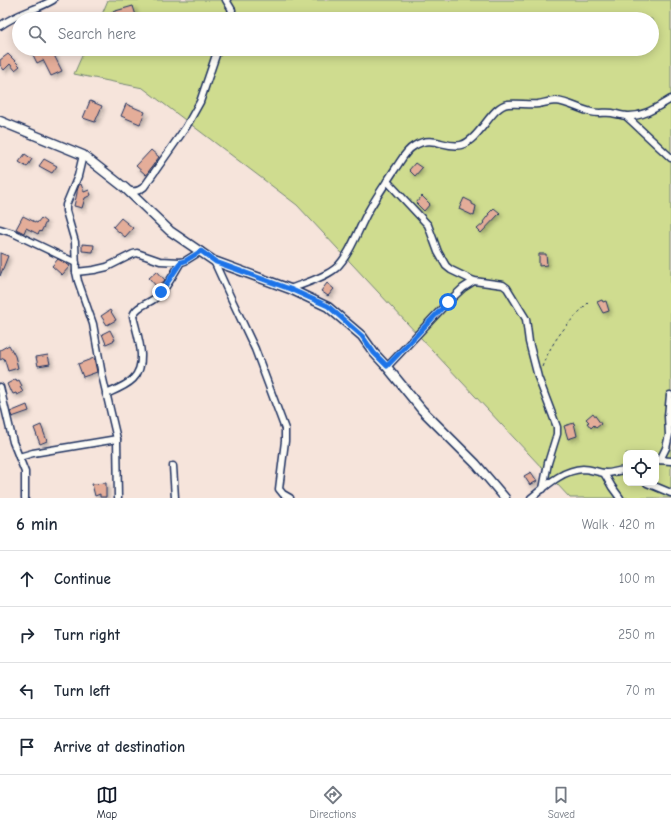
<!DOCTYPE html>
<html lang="en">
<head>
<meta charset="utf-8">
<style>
	body { margin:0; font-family:"Comic Neue",sans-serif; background:#f2f2f3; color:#1f2937 }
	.controls { position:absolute; right:12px; bottom:12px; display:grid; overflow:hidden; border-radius:8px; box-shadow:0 2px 10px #0003 }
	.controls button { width:36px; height:36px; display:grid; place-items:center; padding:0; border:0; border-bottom:1px solid #e0e1e3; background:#fff; color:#1f2937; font:20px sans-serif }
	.stop { position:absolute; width:12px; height:12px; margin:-9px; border:3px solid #1a73e8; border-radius:50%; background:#fff }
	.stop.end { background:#1a73e8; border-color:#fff; box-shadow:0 1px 4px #0008 }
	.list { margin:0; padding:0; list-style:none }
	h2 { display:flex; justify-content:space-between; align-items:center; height:52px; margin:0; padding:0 16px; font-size:17px }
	h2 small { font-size:13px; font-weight:400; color:#747a83 }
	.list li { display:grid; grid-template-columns:26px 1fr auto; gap:12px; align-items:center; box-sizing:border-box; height:56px; padding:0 16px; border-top:1px solid #e0e1e3 }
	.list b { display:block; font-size:15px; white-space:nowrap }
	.list em { font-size:13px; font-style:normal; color:#747a83 }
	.icon { flex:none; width:22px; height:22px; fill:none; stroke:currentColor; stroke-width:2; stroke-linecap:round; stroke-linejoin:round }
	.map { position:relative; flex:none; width:671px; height:498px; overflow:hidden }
	.search { position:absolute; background:#fff; box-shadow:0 2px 10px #0003; left:12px; right:12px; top:12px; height:44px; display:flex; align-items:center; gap:10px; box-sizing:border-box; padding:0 14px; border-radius:22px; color:#747a83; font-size:15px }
	.sheet { height:276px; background:#fff }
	nav { display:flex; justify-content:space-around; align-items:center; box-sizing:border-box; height:56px; border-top:1px solid #e0e1e3; background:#fff; font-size:11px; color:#747a83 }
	nav a { display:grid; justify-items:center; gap:2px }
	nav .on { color:#111827 }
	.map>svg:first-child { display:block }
	.green { fill:#cfdc8f; stroke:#758676; fill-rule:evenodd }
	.building { fill:#e4ad99; stroke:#1b2f5e; filter:url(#shadow) }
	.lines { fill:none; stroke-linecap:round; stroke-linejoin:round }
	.minor-casing { stroke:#1b2f5e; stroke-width:9 }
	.tertiary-casing { stroke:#1b2f5e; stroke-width:11 }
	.path { stroke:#1b2f5e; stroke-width:1; stroke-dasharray:3 3; stroke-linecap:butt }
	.minor { stroke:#fdfcf7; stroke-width:6 }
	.tertiary { stroke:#fdfcf7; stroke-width:8 }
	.route { stroke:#1a73e8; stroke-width:5 }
</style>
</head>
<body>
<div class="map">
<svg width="671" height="498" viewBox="0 0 671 498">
	<defs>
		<filter id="shadow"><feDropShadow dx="2.5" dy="2.5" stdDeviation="2" flood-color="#0004"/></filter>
	</defs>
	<rect width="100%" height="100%" fill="#f6e4db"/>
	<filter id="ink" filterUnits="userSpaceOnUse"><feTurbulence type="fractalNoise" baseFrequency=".025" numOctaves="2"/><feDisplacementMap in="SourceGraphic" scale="8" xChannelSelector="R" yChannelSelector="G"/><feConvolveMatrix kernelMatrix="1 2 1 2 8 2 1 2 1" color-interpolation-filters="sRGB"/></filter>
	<g filter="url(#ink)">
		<path class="green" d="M108,0h563v498h-101l-273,-293 -154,-117 -69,-14 11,-25h567v-30h-552zM626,453h30v30h-30z"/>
		<g class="building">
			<polygon points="133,6 137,19 113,19 112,12"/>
			<polygon points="30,49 51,49 62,71 51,76 43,60 37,63"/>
			<polygon points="8,54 20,66 15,70 10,64 4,70 0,65 0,60"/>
			<polygon points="90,101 102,106 95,122 83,118"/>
			<polygon points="126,104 145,112 140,124 121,116"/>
			<polygon points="151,150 159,157 146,175 136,166"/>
			<polygon points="25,154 32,159 27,167 19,162"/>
			<polygon points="44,159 57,166 52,173 39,166"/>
			<polygon points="415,163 422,168 415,176 409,170"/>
			<polygon points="81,184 84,192 89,190 91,195 85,198 82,208 74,206 77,193 77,191 79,185"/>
			<polygon points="422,196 430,204 424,211 416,203"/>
			<polygon points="464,198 472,202 472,204 476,206 474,216 459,209"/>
			<polygon points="494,208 500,213 481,233 477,229 484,223 483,222 489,214 488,214"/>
			<polygon points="23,216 37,223 41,218 46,222 41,232 40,231 38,234 26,228 24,233 16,229"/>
			<polygon points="121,218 133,228 125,237 113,227"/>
			<polygon points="82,244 94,245 93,252 82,251"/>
			<polygon points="0,253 8,256 0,276"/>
			<polygon points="539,254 546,254 547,265 539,266"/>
			<polygon points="58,259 70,266 62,275 52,266"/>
			<polygon points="157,271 165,280 157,287 149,278"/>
			<polygon points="327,283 334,289 328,296 321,291"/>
			<polygon points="602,300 603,302 606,301 609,311 603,313 597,302"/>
			<polygon points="110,310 116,320 107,325 101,316"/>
			<polygon points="110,330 115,340 106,344 102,334"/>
			<polygon points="9,345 15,356 18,368 8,371 4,358 0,360 0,350"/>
			<polygon points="48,355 50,364 38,366 36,357"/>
			<polygon points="94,358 97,372 83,377 78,364"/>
			<polygon points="16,379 17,381 19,380 22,386 20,387 23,392 17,395 16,393 13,394 11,390 10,391 7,384"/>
			<polygon points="27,405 29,411 12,417 10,412"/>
			<polygon points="593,413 601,424 596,428 594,425 591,428 587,423 589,422 586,419"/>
			<polygon points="574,423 577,436 568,439 564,426"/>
			<polygon points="41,425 47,441 40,444 34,428"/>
			<polygon points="531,472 537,481 530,485 524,476"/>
			<polygon points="106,483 106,497 100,497 100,494 95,496 92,484"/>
		</g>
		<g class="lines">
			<g class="minor-casing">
				<g id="minor">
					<polyline points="226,0 232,10 229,19"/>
					<path d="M0,26c16,-12 36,-16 53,-26"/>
					<polyline points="626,116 671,158"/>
					<polyline points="83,155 78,176 66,205 66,211 75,242 76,272 78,281 93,324 102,375 117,439 118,498"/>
					<polyline points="387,181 428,225 438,252 446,266 451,270 474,281 503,285 507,288 526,319 529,342 538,377 557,427 557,434 548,463 543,489"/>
					<path d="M128,190c6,3 11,1 16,-3l42,-60 14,-25 18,-53"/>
					<polyline points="0,229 13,233 76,263"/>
					<polyline points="214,261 230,296 255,349 285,429 285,441 279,489 283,494 290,498"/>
					<polyline points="76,272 94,270 107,267 133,254 137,253 160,261 181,262 185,261 201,251"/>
					<path d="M290,289c15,-6 34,-11 46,-21 15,-14 23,-41 33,-58 8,-14 17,-27 26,-41 6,-8 10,-18 19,-23 19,-12 31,3 47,-1 19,-5 30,-39 47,-41 10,-1 20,1 30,0 6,-1 12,-3 18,-3 12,1 23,8 35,11 7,2 14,0 21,1 5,1 10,3 15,3 17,1 30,-9 44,-17"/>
					<polyline points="387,367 448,302 463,288 474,281"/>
					<polyline points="0,387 13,442 25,472 25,498"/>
					<path d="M106,394c9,-4 20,-8 27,-15 16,-16 4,-44 0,-63 2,-9 14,-12 21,-17 12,-9 19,-24 27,-37"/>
					<polyline points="19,457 33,453 117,439"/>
					<polyline points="658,460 671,461"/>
					<polyline points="660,460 666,448 669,435 668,416 670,395"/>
					<polyline points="173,466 175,498"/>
					<polyline points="604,473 612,487 620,498"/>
					<polyline points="647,483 671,493"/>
					<path d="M531,498c15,-12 31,-28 52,-29 7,0 14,3 21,4 8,1 15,-4 22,-2"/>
				</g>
			</g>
			<g class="tertiary-casing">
				<polyline id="tertiary" points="0,121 83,155 125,188 170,231 214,261 290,289 328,307 362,336 374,353 387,367 422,410 476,464 505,498"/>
			</g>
			<path class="path" d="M542,367c11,-29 27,-45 48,-66"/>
			<use href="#minor" class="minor"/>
			<use href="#tertiary" class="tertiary"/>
		</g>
	</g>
	<g class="lines" filter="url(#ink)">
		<polyline class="route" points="161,292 181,262 185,261 201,251 216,262 290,289 328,306 362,336 374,353 387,366 448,302"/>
	</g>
</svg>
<div class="controls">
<button><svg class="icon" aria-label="locate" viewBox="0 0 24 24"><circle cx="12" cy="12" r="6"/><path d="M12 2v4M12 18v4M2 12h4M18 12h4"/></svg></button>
</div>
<div class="stop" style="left:448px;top:302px"></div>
<div class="stop end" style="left:161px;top:292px"></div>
<div class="search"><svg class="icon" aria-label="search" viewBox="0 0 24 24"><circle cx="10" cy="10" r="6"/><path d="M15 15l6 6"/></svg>Search here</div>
</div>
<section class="sheet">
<h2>6 min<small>Walk · 420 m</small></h2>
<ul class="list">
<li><svg class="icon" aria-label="ahead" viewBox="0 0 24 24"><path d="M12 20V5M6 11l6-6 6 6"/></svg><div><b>Continue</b></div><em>100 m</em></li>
<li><svg class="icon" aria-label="right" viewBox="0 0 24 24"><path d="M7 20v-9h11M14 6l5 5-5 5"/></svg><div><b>Turn right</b></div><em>250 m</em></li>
<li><svg class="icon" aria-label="left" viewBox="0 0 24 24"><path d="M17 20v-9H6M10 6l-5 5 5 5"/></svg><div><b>Turn left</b></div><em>70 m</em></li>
<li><svg class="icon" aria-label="arrive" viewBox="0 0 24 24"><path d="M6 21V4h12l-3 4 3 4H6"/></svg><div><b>Arrive at destination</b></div></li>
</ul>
</section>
<nav>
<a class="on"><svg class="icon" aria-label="map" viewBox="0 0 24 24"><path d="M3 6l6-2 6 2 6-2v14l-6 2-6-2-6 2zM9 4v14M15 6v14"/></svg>Map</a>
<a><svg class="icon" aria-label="directions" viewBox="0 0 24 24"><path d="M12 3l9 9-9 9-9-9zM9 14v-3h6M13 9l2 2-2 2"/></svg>Directions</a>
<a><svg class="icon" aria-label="saved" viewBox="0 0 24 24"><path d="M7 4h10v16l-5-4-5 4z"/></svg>Saved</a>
</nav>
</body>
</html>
